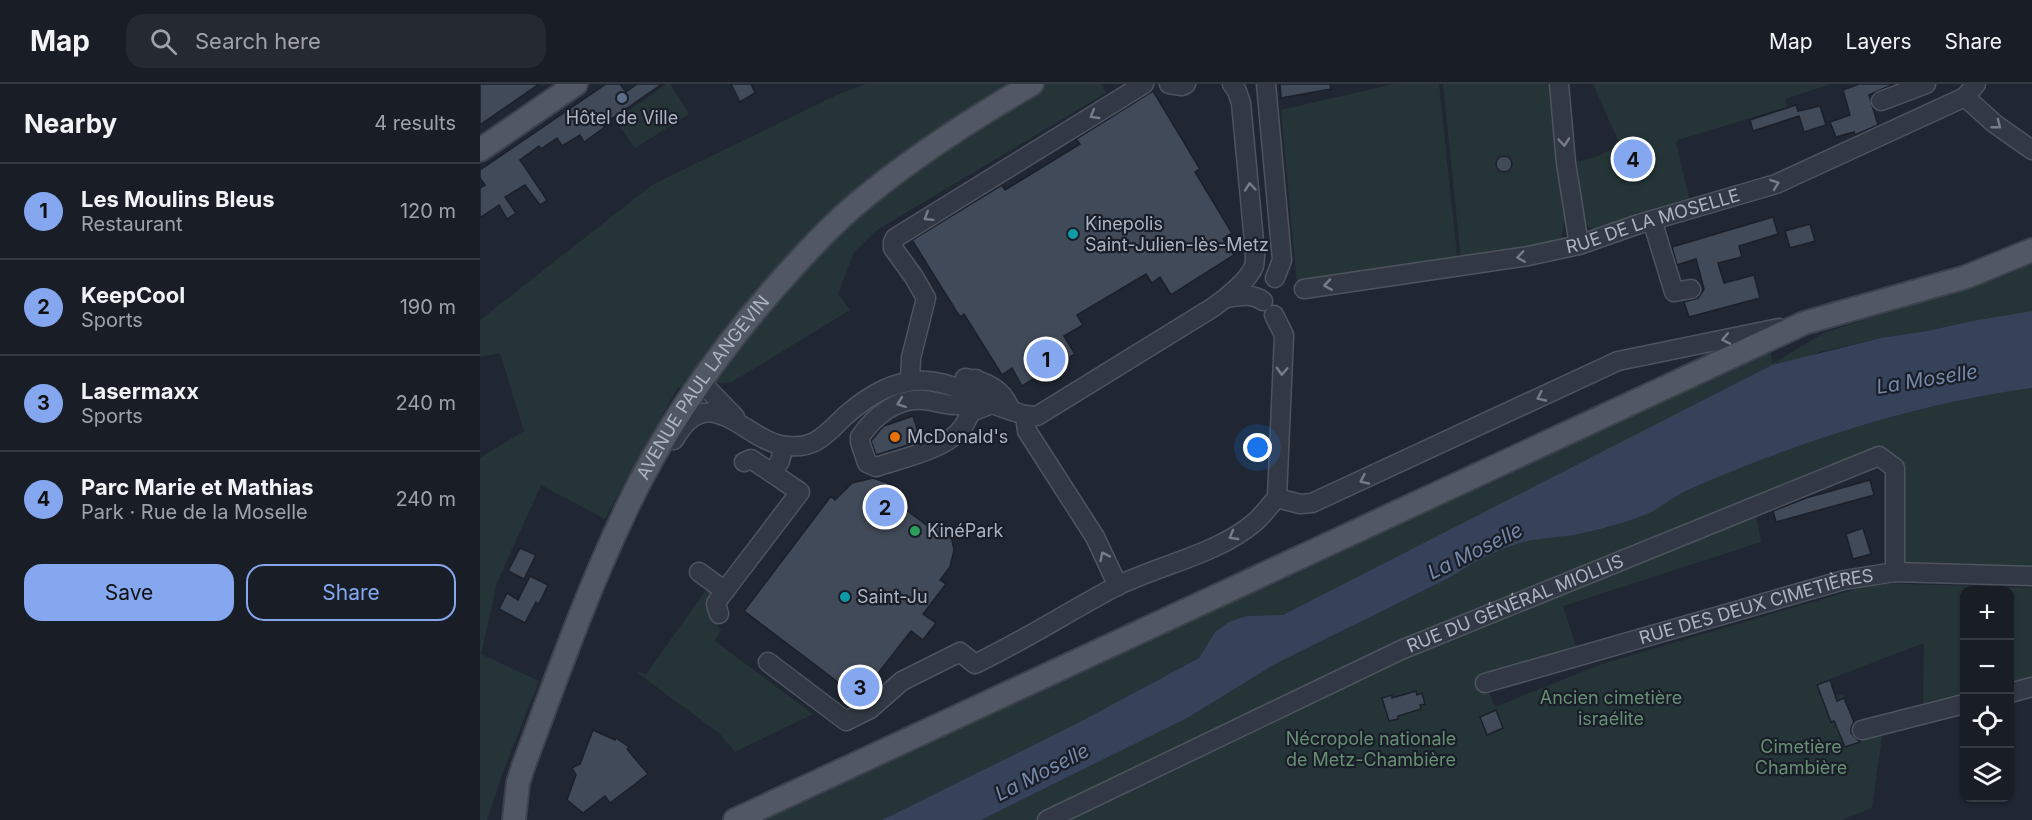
<!DOCTYPE html>
<html lang="en">
<head>
<meta charset="utf-8">
<style>
	body { margin:0; font-family:Inter,sans-serif; background:#252a32; color:#f1f3f6 }
	.controls { position:absolute; right:18px; bottom:18px; display:grid; overflow:hidden; border-radius:12px; box-shadow:0 2px 4px #0004 }
	.controls button { width:54px; height:54px; display:grid; place-items:center; padding:0; border:0; border-bottom:2px solid #363b43; background:#181d26; color:#f1f3f6; font:30px sans-serif }
	.you { position:absolute; left:778px; top:364px; width:21px; height:21px; margin:-15px; border:4px solid #fff; border-radius:50%; background:#1a73e8; box-shadow:0 0 0 9px #1a73e833 }
	.badge { display:grid; place-items:center; width:39px; height:39px; border-radius:50%; background:#84a7ef; color:#111; font-size:20px; font-weight:700 }
	.pin { position:absolute; translate:-50% -50%; border:3px solid #fff; box-shadow:0 2px 6px #0006 }
	.list { margin:0; padding:0; list-style:none }
	h2 { display:flex; justify-content:space-between; align-items:center; height:78px; margin:0; padding:0 24px; font-size:26px }
	h2 small { font-size:20px; font-weight:400; color:#9fa2a7 }
	.list li { display:grid; grid-template-columns:39px 1fr auto; gap:18px; align-items:center; box-sizing:border-box; height:96px; padding:0 24px; border-top:2px solid #363b43 }
	.list b { display:block; font-size:22px; white-space:nowrap }
	.list p { margin:0; font-size:20px; white-space:nowrap; color:#9fa2a7 }
	.list em { font-size:20px; font-style:normal; color:#9fa2a7 }
	.actions { display:flex; gap:12px; padding:18px 24px }
	.actions a { flex:1; padding:14px 0; border:2px solid #84a7ef; border-radius:18px; text-align:center; font-size:21px; color:#84a7ef }
	.actions .main { background:#84a7ef; color:#111 }
	.icon { flex:none; width:33px; height:33px; fill:none; stroke:currentColor; stroke-width:2; stroke-linecap:round; stroke-linejoin:round }
	.map { position:relative; flex:none; width:1552px; height:736px; overflow:hidden }
	header { display:flex; align-items:center; gap:36px; box-sizing:border-box; height:84px; padding:0 30px; background:#181d26; border-bottom:2px solid #363b43 }
	header strong { font-size:28px }
	nav { display:flex; gap:33px; margin-inline-start:auto; font-size:21px }
	.search { width:420px; height:54px; background:#252a32; display:flex; align-items:center; gap:15px; box-sizing:border-box; padding:0 21px; border-radius:18px; color:#9fa2a7; font-size:22px }
	main { display:flex }
	aside { flex:1; background:#181d26 }
	.map>svg:first-child { display:block }
	.green { fill:#253537 }
	.water { fill:#35425a }
	.building { fill:#414a58; stroke:#1b202b; stroke-width:1.5 }
	.lines { fill:none; stroke-linecap:round; stroke-linejoin:round }
	.minor-casing { stroke:#4e545f; stroke-width:21 }
	.major-casing { stroke:#3d424e; stroke-width:26 }
	.minor { stroke:#333944; stroke-width:18 }
	.major { stroke:#515864; stroke-width:22 }
	.oneway { stroke:#767d89 }
	.service-dot { fill:#5c6f8a; stroke:#191e29; stroke-width:2 }
	.culture-dot { fill:#0f9aa8; stroke:#191e29; stroke-width:2 }
	.food-dot { fill:#e8710a; stroke:#191e29; stroke-width:2 }
	.leisure-dot { fill:#2e9e5b; stroke:#191e29; stroke-width:2 }
	.labels { text-anchor:middle; stroke-width:4.5; stroke-linejoin:round; paint-order:stroke }
	.poi-label { font-size:18px; fill:#adb4c1; stroke:#191e29; text-anchor:start }
	.street-label { font-size:18px; fill:#adb4c1; stroke:#191e29 }
	.park-label { font-size:18px; fill:#678f73; stroke:#191e29 }
	.water-label { font-size:20px; font-style:italic; fill:#7789a9; stroke:#191e29 }
</style>
</head>
<body>
<header>
<strong>Map</strong>
<div class="search"><svg class="icon" aria-label="search" viewBox="0 0 24 24"><circle cx="10" cy="10" r="6"/><path d="M15 15l6 6"/></svg>Search here</div>
<nav><a>Map</a><a>Layers</a><a>Share</a></nav>
</header>
<main>
<aside>
<h2>Nearby<small>4 results</small></h2>
<ul class="list">
<li><span class="badge">1</span><div><b>Les Moulins Bleus</b><p>Restaurant</p></div><em>120 m</em></li>
<li><span class="badge">2</span><div><b>KeepCool</b><p>Sports</p></div><em>190 m</em></li>
<li><span class="badge">3</span><div><b>Lasermaxx</b><p>Sports</p></div><em>240 m</em></li>
<li><span class="badge">4</span><div><b>Parc Marie et Mathias</b><p>Park · Rue de la Moselle</p></div><em>240 m</em></li>
</ul>
<div class="actions"><a class="main">Save</a><a>Share</a></div>
</aside>
<div class="map">
<svg width="1552" height="736" viewBox="0 0 1552 736">
	<rect width="100%" height="100%" fill="#202733"/>
	<g class="green">
		<polygon points="187,0 190,0 209,30 155,64 135,36"/>
		<polygon points="386,0 621,0 626,9 397,146 374,168 358,210 370,226 252,298 198,303 125,435 61,401 17,499 1,570 59,597 23,688 7,736 0,736 0,374 44,347 20,269 0,273 0,236 172,101 357,11"/>
		<polygon points="914,0 959,0 978,181 817,200 801,26"/>
		<polygon points="963,0 1072,0 1085,135 1081,158 981,175"/>
		<polygon points="1113,0 1350,0 1305,15 1307,23 1198,56 1196,59 1210,117 1114,147 1103,138 1097,78 1116,73 1140,61"/>
		<polygon points="1552,176 1552,227 1492,237 1447,247 1401,254 1339,268 803,531 767,532 735,548 719,574 594,641 402,736 266,736 1289,256 1292,280 1344,249 1538,185"/>
		<path d="M1552,304v187l-137,-3 -3,-92 -10,-18 -128,44 7,36 -198,64 16,50 -94,27 10,24 107,-43 275,-81 155,5v89l-22,5v-92h-46v103l-41,10 1,-60 -94,36 6,17 7,-2 17,45 23,-10 -11,79 -31,12h-860l208,-103 88,-54 174,-86c21,-14 45,-27 69,-34 20,-6 43,-6 63,-10 19,-4 49,-12 66,-20 13,-6 25,-17 39,-23 110,-48 225,-86 344,-102z"/>
		<polygon points="229,502 233,511 231,532 241,546 235,557 333,630 255,668 239,649 155,587 166,590"/>
	</g>
	<path class="water" d="M1552,227v77c-119,16 -234,54 -344,102 -14,6 -26,17 -39,23 -17,8 -47,16 -66,20 -20,5 -43,4 -63,10 -24,7 -48,20 -69,34l-174,86 -88,54 -208,103h-99l192,-95 125,-67 16,-26 14,-10 18,-6 36,-1 489,-250 109,-27 46,-7 45,-10z"/>
	<g class="building">
		<polygon points="0,0 59,0 0,41"/>
		<polygon points="126,0 140,0 146,8 157,0 182,0 123,41 125,43 104,58 100,51 82,62 77,54 61,65 59,62 40,76 67,116 60,121 45,101 25,113 36,129 27,135 19,121 0,134 0,104 5,101 0,94 0,86"/>
		<polygon points="251,0 271,0 275,9 260,18"/>
		<polygon points="800,0 850,0 851,5 801,14"/>
		<polygon points="1379,0 1414,0 1389,11 1398,41 1375,51 1374,48 1356,53 1350,38 1370,31 1363,6"/>
		<polygon points="673,7 720,85 715,88 752,149 743,155 754,171 691,211 680,193 672,199 666,190 597,231 603,241 584,252 595,270 542,302 532,284 522,291 484,230 480,233 432,156 522,101 525,106 600,60 596,55"/>
		<polygon points="1316,21 1318,27 1340,22 1346,41 1324,48 1319,32 1273,47 1270,36"/>
		<circle cx="1024" cy="80" r="8"/>
		<polygon points="1293,133 1298,150 1259,162 1262,173 1238,179 1244,199 1274,191 1280,214 1209,233 1204,218 1218,214 1224,205 1216,175 1197,181 1192,163"/>
		<polygon points="1330,140 1335,157 1310,164 1305,147"/>
		<polygon points="433,332 441,357 396,371 391,357 400,346 404,342"/>
		<polygon points="393,394 410,400 404,409 453,446 460,437 471,452 474,466 470,483 460,496 466,500 443,530 456,539 443,556 431,547 379,614 264,527 351,412 355,416 372,399"/>
		<polygon points="1390,396 1394,411 1296,438 1293,427 1326,414"/>
		<polygon points="1383,444 1391,470 1373,475 1366,450"/>
		<polygon points="40,464 56,471 44,495 28,487"/>
		<polygon points="50,492 68,501 59,520 56,518 45,539 19,525 27,509 38,516"/>
		<polygon points="1350,596 1357,617 1364,614 1374,638 1371,644 1371,649 1380,658 1365,663 1354,637 1351,638 1337,601"/>
		<polygon points="936,607 937,611 942,609 945,620 940,621 941,625 918,632 918,635 909,637 902,614 912,611 912,614"/>
		<polygon points="1016,626 1023,644 1007,651 1000,633"/>
		<polygon points="113,646 135,656 136,654 149,663 147,665 168,690 130,719 125,712 103,729 87,716 96,691 92,684 100,680"/>
	</g>
	<g class="lines">
		<g class="minor-casing">
			<g id="minor">
				<polyline points="689,0 702,2 706,0"/>
				<polyline points="786,0 802,176 795,194"/>
				<polyline points="1079,0 1086,79 1099,161"/>
				<polyline points="1485,13 1515,40 1552,66"/>
				<polyline points="1401,17 1446,0"/>
				<polyline points="1172,136 1194,208 1211,205"/>
				<path id="s1" d="M824,205l224,-33 51,-11 60,-21 137,-40 189,-87 11,-13"/>
				<path d="M747,214c13,-2 25,-5 36,3"/>
				<polyline points="794,231 804,251 797,414"/>
				<path d="M485,294c20,3 38,11 45,31"/>
				<path d="M496,295l-14,17 -4,9c-12,1 -22,-4 -34,-5 -26,-3 -50,16 -64,37v5l7,21 9,4c24,-8 71,-18 86,-39 4,-5 6,-11 9,-16l21,-8"/>
				<polyline points="220,297 255,333"/>
				<polyline points="430,297 431,274 446,214 434,193 413,164 413,158 415,154 664,0"/>
				<path d="M545,331l12,1 175,-108c12,-8 37,-28 42,-42 1,-4 1,-10 1,-14l-14,-149 -4,-12 -5,-7"/>
				<path d="M194,356c35,-64 72,3 113,6 29,3 39,-12 58,-30 23,-20 49,-37 82,-35 24,2 43,12 64,22 10,5 24,9 34,12l2,16 68,106 23,49"/>
				<polyline points="264,378 271,375 292,389"/>
				<polyline points="797,414 820,420 832,419 1138,277 1299,244"/>
				<polyline points="219,488 245,507"/>
				<polyline points="239,530 236,520 240,513 320,408 292,389 300,377 304,362"/>
				<path d="M288,578l78,59 24,-12 32,-28 58,-29 15,12c48,-23 93,-52 140,-77 44,-22 103,-33 140,-65 8,-7 14,-16 22,-24"/>
				<path id="s2" d="M1005,599l359,-103 51,-8 137,4"/>
				<polyline points="1530,609 1552,603"/>
				<polyline points="1382,646 1484,620"/>
				<path id="s3" d="M567,736l354,-170 478,-194 16,12v104"/>
			</g>
		</g>
		<g class="major-casing">
			<g id="major">
				<polyline points="0,66 96,0"/>
				<path id="s4" d="M34,736l4,-37 5,-16c32,-85 62,-171 101,-253 38,-82 88,-154 147,-222 26,-30 52,-59 82,-85 55,-47 117,-87 179,-123"/>
				<polyline points="255,736 1324,239 1486,193 1552,166"/>
			</g>
		</g>
		<use href="#minor" class="minor"/>
		<use href="#major" class="major"/>
	</g>
	<defs><path id="oneway-chevron" d="M-2-3.5L2.5 0L-2 3.5" fill="none" stroke-width="1.6" stroke-linecap="round" stroke-linejoin="round" transform="scale(1.5)"/></defs>
	<g class="oneway">
		<use href="#oneway-chevron" transform="translate(614 31) rotate(150)"/>
		<use href="#oneway-chevron" transform="translate(1517 41) rotate(38)"/>
		<use href="#oneway-chevron" transform="translate(1084 58) rotate(85)"/>
		<use href="#oneway-chevron" transform="translate(1295 100) rotate(-20)"/>
		<use href="#oneway-chevron" transform="translate(770 103) rotate(-95)"/>
		<use href="#oneway-chevron" transform="translate(448 133) rotate(148)"/>
		<use href="#oneway-chevron" transform="translate(1041 173) rotate(172)"/>
		<use href="#oneway-chevron" transform="translate(848 201) rotate(171)"/>
		<use href="#oneway-chevron" transform="translate(1246 255) rotate(169)"/>
		<use href="#oneway-chevron" transform="translate(802 287) rotate(92)"/>
		<use href="#oneway-chevron" transform="translate(1061 313) rotate(155)"/>
		<use href="#oneway-chevron" transform="translate(421 319) rotate(159)"/>
		<use href="#oneway-chevron" transform="translate(884 396) rotate(155)"/>
		<use href="#oneway-chevron" transform="translate(753 452) rotate(150)"/>
		<use href="#oneway-chevron" transform="translate(624 472) rotate(-115)"/>
	</g>
	<circle class="service-dot" cx="142" cy="14" r="6"/>
	<g class="culture-dot">
		<circle cx="593" cy="150" r="6"/>
		<circle cx="365" cy="513" r="6"/>
	</g>
	<circle class="food-dot" cx="415" cy="353" r="6"/>
	<circle class="leisure-dot" cx="435" cy="447" r="6"/>
	<g class="labels">
		<g class="poi-label">
			<text x="142" y="40" text-anchor="middle">Hôtel de Ville</text>
			<text x="605" y="146">Kinepolis<tspan x="605" dy="21">Saint-Julien-lès-Metz</tspan></text>
			<text x="427" y="359">McDonald's</text>
			<text x="447" y="453">KinéPark</text>
			<text x="377" y="519">Saint-Ju</text>
		</g>
		<g class="street-label">
			<text dy="6" stroke="none"><textPath href="#s1" startOffset="356">RUE DE LA MOSELLE</textPath></text>
			<text dy="6" stroke="none"><textPath href="#s4" startOffset="476">AVENUE PAUL LANGEVIN</textPath></text>
			<text dy="6" stroke="none"><textPath href="#s3" startOffset="516">RUE DU GÉNÉRAL MIOLLIS</textPath></text>
			<text dy="6" stroke="none"><textPath href="#s2" startOffset="282">RUE DES DEUX CIMETIÈRES</textPath></text>
		</g>
		<g class="park-label">
			<text x="1131" y="620">Ancien cimetière<tspan x="1131" dy="21">israélite</tspan></text>
			<text x="891" y="661">Nécropole nationale<tspan x="891" dy="21">de Metz-Chambière</tspan></text>
			<text x="1321" y="669">Cimetière<tspan x="1321" dy="21">Chambière</tspan></text>
		</g>
		<g class="water-label">
			<text transform="translate(1447 295) rotate(-9)" y="7">La Moselle</text>
			<text transform="translate(995 467) rotate(-26)" y="7">La Moselle</text>
			<text transform="translate(562 688) rotate(-27)" y="7">La Moselle</text>
		</g>
	</g>
</svg>
<div class="controls">
<button>+</button>
<button>−</button>
<button><svg class="icon" aria-label="locate" viewBox="0 0 24 24"><circle cx="12" cy="12" r="6"/><path d="M12 2v4M12 18v4M2 12h4M18 12h4"/></svg></button>
<button><svg class="icon" aria-label="layers" viewBox="0 0 24 24"><path d="M12 4l9 5-9 5-9-5zM3 14l9 5 9-5"/></svg></button>
</div>
<div class="you"></div>
<div class="pin badge" style="left:566px;top:275px">1</div>
<div class="pin badge" style="left:405px;top:423px">2</div>
<div class="pin badge" style="left:380px;top:603px">3</div>
<div class="pin badge" style="left:1153px;top:75px">4</div>
</div>
</main>
</body>
</html>
